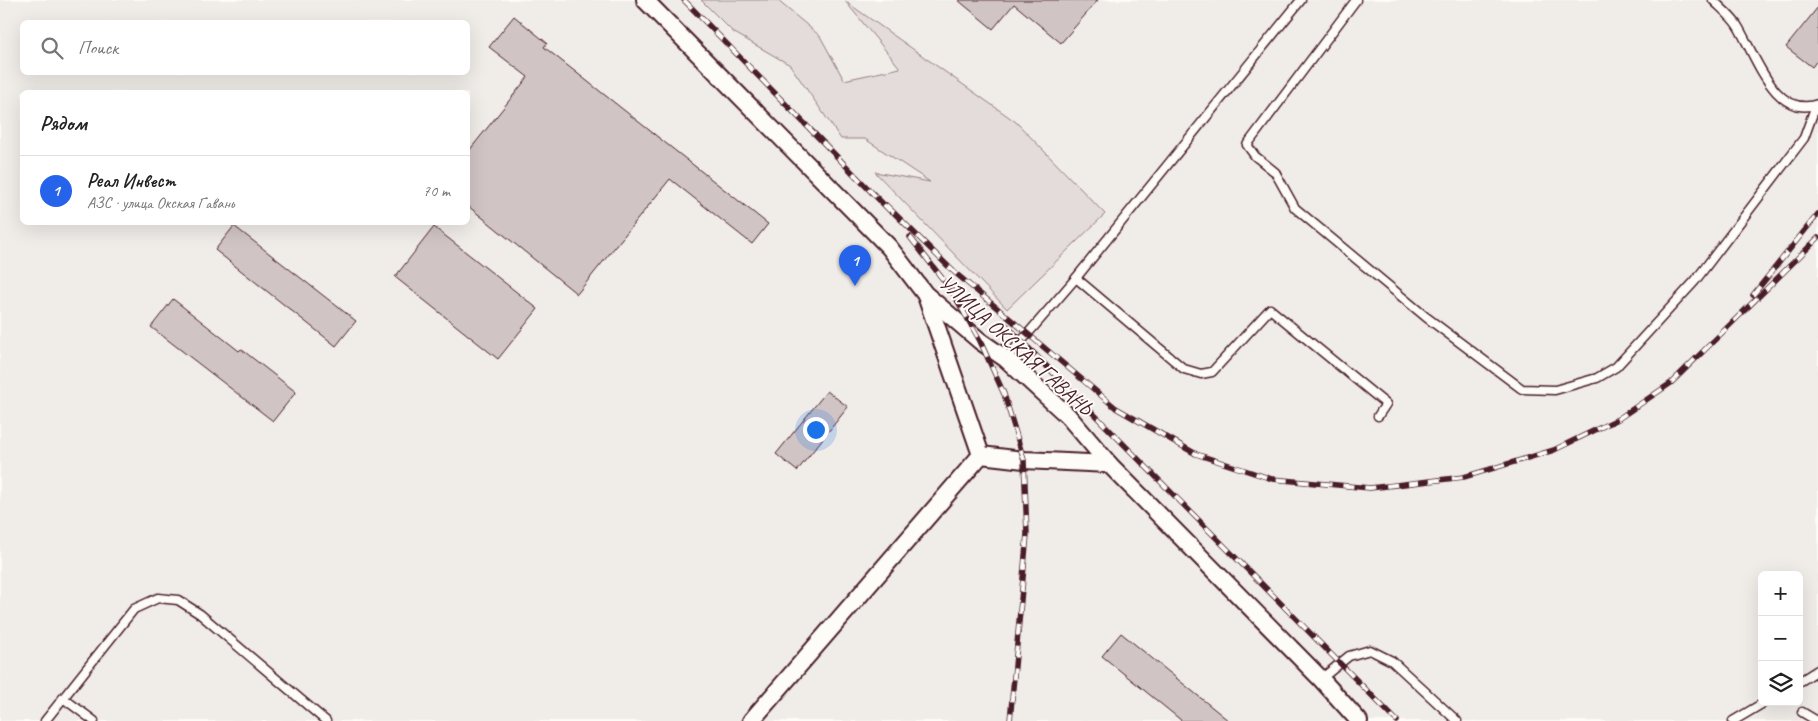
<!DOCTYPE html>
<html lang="ru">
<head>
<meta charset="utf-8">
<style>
	body { margin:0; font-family:Caveat,sans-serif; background:#f2f2f2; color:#222 }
	.controls { position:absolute; right:15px; bottom:15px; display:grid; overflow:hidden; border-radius:8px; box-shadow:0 5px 20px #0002 }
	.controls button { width:45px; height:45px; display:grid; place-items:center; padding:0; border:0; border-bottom:1px solid #e0e0e0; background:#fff; color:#222; font:25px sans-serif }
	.you { position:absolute; left:815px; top:429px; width:18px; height:18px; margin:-12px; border:4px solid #fff; border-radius:50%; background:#1a73e8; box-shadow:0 0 0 8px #1a73e833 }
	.badge { display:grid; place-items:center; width:32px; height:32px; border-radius:50%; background:#2563eb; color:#fff; font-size:16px; font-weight:700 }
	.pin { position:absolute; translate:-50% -41px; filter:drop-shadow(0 1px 2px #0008) }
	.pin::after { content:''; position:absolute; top:26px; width:18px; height:15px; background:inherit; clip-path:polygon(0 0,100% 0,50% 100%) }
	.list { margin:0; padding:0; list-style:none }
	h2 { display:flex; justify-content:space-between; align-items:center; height:65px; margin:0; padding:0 20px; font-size:21px }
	h2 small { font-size:16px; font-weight:400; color:#767676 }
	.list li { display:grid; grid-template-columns:32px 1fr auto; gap:15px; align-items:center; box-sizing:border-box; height:70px; padding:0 20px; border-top:1px solid #e0e0e0 }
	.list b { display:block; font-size:19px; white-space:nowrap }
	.list p { margin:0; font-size:16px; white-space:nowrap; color:#767676 }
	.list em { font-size:16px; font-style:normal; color:#767676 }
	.icon { flex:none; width:28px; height:28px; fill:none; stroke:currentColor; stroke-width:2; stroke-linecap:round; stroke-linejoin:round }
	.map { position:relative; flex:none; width:1818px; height:721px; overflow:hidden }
	.search { position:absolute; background:#fff; box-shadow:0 5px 20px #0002; left:20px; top:20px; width:450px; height:55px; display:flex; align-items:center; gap:12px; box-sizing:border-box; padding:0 18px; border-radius:8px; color:#767676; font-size:19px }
	.panel { position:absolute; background:#fff; box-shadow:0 5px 20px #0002; left:20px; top:90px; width:450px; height:135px; border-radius:8px }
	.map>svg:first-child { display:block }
	.built { fill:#f0ece8; fill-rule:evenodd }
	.green { fill:#e3dcda; stroke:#967e82 }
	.building { fill:#d0c5c4; stroke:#4a1f2b }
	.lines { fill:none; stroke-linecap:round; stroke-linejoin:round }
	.service-casing { stroke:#4a1f2b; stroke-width:11 }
	.minor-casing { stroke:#4a1f2b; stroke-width:20 }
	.service { stroke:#fdfcf7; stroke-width:8 }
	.minor { stroke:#fdfcf7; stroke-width:16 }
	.rail-casing { stroke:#4a1f2b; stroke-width:5.5 }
	.rail { stroke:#fdfcf7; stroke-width:4; stroke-dasharray:11; stroke-linecap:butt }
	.labels { text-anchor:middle; stroke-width:4; stroke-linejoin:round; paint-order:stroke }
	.street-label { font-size:21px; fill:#4a1f2b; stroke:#fdfcf7 }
</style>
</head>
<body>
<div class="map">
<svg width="1818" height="721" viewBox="0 0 1818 721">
	<rect width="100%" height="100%" fill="#fdfcf7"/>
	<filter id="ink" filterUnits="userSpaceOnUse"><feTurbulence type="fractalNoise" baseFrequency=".02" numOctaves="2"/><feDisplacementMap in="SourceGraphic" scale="10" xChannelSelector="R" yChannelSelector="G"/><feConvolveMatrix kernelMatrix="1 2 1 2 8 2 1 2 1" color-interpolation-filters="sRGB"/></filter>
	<g filter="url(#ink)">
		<path class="built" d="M0,0h1818v721h-1818zM22,22h446v50h-446zM22,92h446v130h-446zM1762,575h37v127h-37z"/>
		<polygon class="green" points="701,0 777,0 820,36 844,80 900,68 845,1 1016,122 1105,214 1007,309 875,172 930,182 865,139 841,139 790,65 733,32"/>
		<g class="building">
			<polygon points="958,0 1098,0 1061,43 1014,4 993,29"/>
			<polygon points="1818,7 1818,59 1812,67 1786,47"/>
			<polygon points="514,16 547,43 544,47 768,224 752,244 670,179 577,294 468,206 468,152 528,77 489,47"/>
			<polygon points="234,226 356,321 336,346 215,250"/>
			<polygon points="434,227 538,309 498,359 395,277"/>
			<polygon points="173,299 239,351 241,349 296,392 273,421 151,327"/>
			<polygon points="827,391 848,407 797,471 776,454"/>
			<polygon points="1121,633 1229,721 1182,721 1102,656"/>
		</g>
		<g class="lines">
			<g class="service-casing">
				<g id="service">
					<polyline points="1356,0 1247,145 1255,156 1275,172 1295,208 1426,317 1522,389 1555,390 1597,378 1616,367 1695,281 1804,138 1816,105"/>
					<path d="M1713,0c8,8 18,16 24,25 18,28 37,95 81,79"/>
					<polyline points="1076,278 1184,369 1201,374 1212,372 1270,309 1386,404 1378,416"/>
					<polyline points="1006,359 1076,278 1301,0"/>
					<polyline points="1321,679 1349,656 1370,650 1392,661 1457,721"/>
					<polyline points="1799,682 1818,670"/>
					<polyline points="63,698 94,721"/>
					<polyline points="1802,712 1817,721"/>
					<polyline points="45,721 134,609 158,598 178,600 200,614 326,721"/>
					<polyline points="1733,721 1765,702"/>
				</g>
			</g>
			<g class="minor-casing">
				<g id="minor">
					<polyline points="645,0 889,247 925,294 980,341 1006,359 1068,416 1109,464 1321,679 1359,721"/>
					<polyline points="981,455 1024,460 1109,464"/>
					<polyline points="751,721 981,455 926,296"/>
				</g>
			</g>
			<use href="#service" class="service"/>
			<use href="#minor" class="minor"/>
			<g class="rail-casing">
				<g id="rail">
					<polyline points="684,0 890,211"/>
					<polyline points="886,205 953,271 1116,408 1196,454 1272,479 1370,488 1464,477 1554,450 1618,419 1671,383 1818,238"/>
					<polyline points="910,237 952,291 980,341 1004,394 1024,460 1027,534 1010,721"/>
					<polyline points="1753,295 1818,214"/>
					<polyline points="1005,324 1397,721"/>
				</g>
			</g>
			<use href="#rail" class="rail"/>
		</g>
	</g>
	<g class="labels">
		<g class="street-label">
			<text transform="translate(1016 345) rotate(42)" y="7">УЛИЦА ОКСКАЯ ГАВАНЬ</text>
		</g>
	</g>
</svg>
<div class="controls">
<button>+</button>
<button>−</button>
<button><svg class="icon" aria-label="layers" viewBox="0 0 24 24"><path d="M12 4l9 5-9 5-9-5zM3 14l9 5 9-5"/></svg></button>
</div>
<div class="you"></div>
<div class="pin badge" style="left:855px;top:286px">1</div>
<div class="search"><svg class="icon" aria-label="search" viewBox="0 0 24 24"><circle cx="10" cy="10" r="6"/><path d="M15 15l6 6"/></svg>Поиск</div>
<section class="panel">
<h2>Рядом<small></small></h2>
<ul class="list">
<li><span class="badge">1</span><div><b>Реал Инвест</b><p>АЗС · улица Окская Гавань</p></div><em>70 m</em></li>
</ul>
</section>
</div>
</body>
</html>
